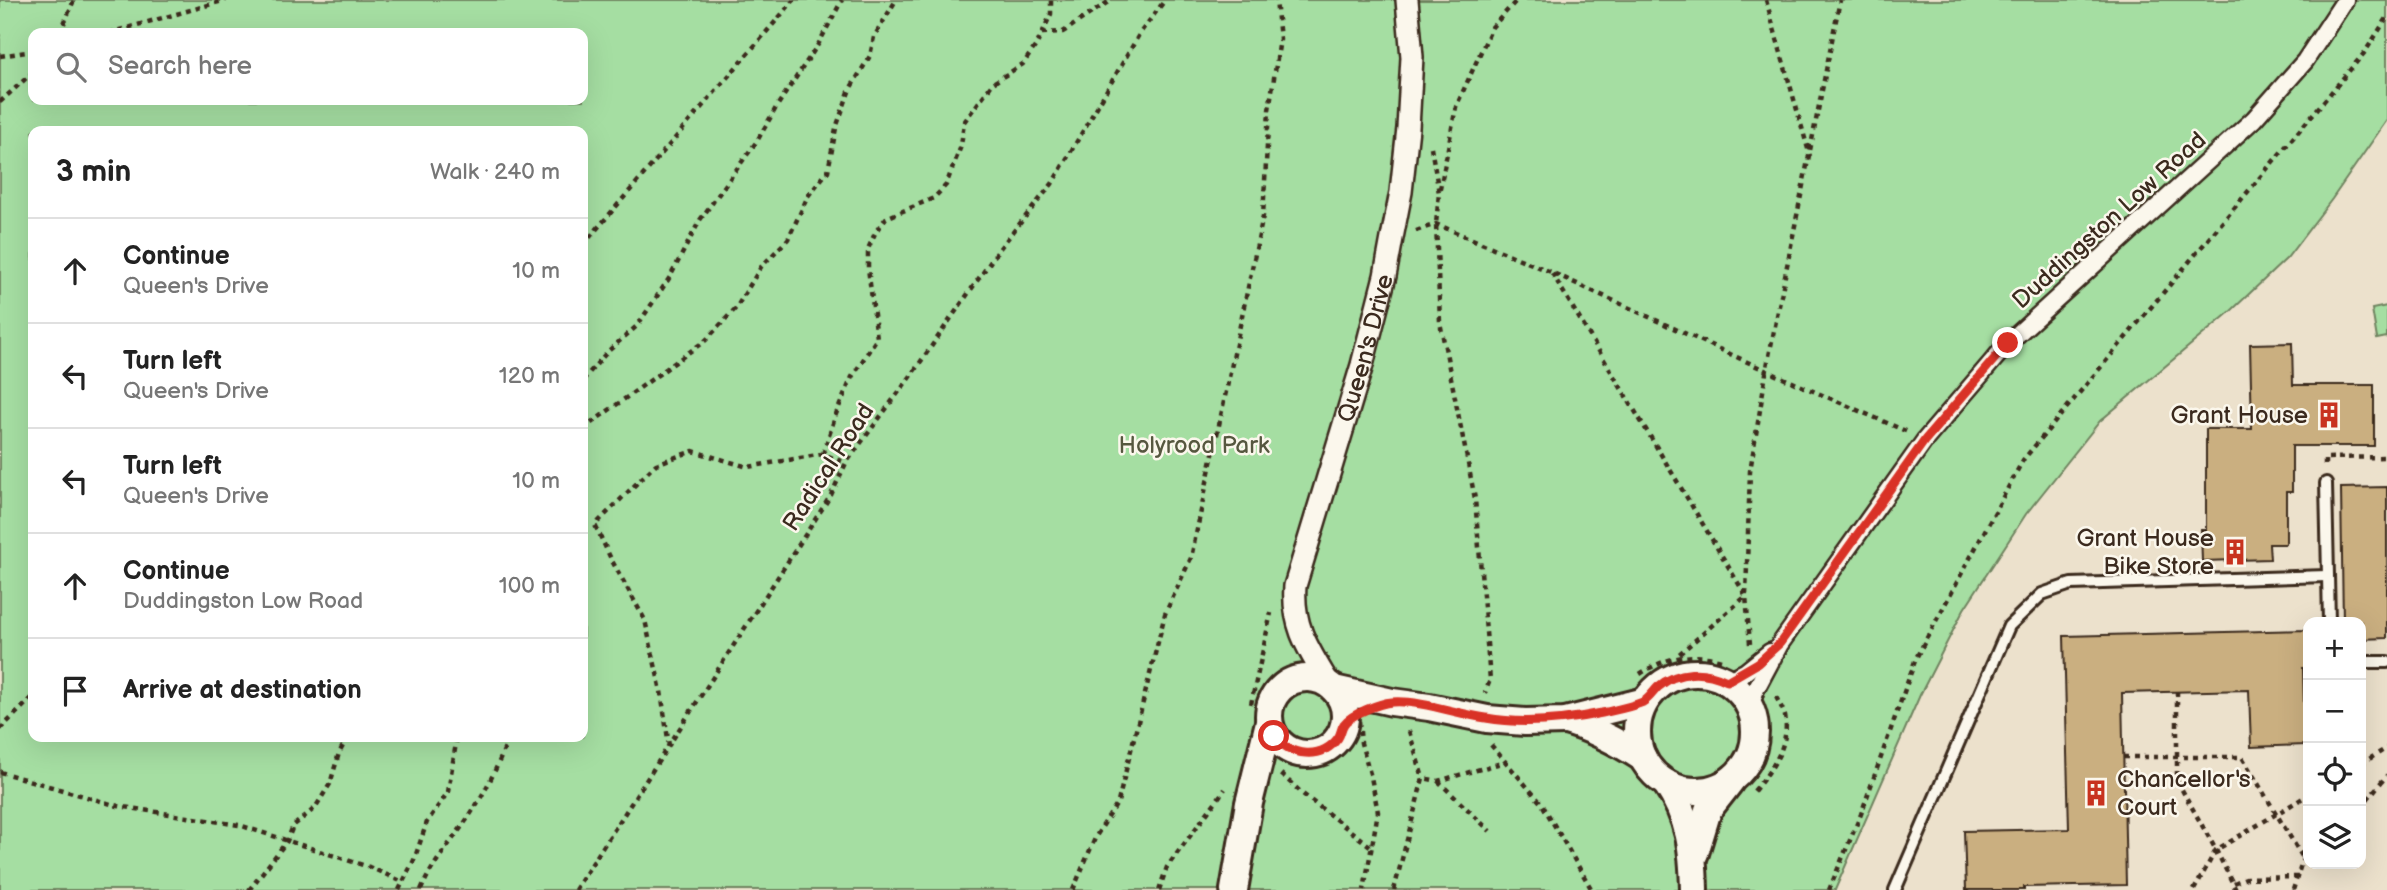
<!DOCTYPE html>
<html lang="en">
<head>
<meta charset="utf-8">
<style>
	body { margin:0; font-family:"Balsamiq Sans",sans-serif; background:#f6f6f6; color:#222 }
	.controls { position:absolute; right:21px; bottom:21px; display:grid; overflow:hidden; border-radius:14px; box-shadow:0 7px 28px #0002 }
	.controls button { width:63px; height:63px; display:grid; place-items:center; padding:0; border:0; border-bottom:2px solid #e0e0e0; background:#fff; color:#222; font:35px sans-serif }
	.stop { position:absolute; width:21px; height:21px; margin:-16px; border:5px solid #d93025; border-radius:50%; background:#fff }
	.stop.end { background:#d93025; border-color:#fff; box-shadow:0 2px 7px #0008 }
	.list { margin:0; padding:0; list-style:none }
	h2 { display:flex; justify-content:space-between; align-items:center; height:91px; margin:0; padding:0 28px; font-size:30px }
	h2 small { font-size:23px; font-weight:400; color:#767676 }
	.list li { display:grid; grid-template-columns:46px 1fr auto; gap:21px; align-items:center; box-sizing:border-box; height:105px; padding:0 28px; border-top:2px solid #e0e0e0 }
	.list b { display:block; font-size:26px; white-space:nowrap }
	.list p { margin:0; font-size:23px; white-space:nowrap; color:#767676 }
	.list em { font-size:23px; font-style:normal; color:#767676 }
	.icon { flex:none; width:38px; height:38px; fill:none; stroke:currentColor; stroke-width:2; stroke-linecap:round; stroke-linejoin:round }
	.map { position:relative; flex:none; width:2387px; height:890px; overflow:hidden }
	.search { position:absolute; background:#fff; box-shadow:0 7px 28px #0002; left:28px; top:28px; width:560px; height:77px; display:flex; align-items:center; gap:18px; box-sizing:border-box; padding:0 24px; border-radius:14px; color:#767676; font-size:26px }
	.panel { position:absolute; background:#fff; box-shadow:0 7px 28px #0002; left:28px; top:126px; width:560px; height:616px; border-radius:14px }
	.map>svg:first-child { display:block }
	.green { fill:#a5dea2; stroke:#708460; stroke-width:2; fill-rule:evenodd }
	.building { fill:#caaf80; stroke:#3b2a1e; stroke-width:2 }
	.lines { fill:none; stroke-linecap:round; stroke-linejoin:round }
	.service-casing { stroke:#3b2a1e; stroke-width:16 }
	.pedestrian-casing { stroke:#3b2a1e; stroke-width:21 }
	.minor-casing { stroke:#3b2a1e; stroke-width:26 }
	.tertiary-casing { stroke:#3b2a1e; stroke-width:32 }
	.path { stroke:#3b2a1e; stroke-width:4.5; stroke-dasharray:5 5; stroke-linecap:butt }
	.service { stroke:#fbf7ec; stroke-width:10 }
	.pedestrian { stroke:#fbf7ec; stroke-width:16 }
	.minor { stroke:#fbf7ec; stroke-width:21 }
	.tertiary { stroke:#fbf7ec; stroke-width:26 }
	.route { stroke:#d93025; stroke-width:9 }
	.labels { text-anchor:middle; stroke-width:5; stroke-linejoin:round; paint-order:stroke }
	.street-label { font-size:24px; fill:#3b2a1e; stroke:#fbf7ec }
	.poi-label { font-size:24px; fill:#3b2a1e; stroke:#fbf7ec; text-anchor:end }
	.park-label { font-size:24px; fill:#56573f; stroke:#fbf7ec }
</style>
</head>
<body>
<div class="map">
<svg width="2387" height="890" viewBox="0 0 2387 890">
	<rect width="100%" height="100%" fill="#ece1cc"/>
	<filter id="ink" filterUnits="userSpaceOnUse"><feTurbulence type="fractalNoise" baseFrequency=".0143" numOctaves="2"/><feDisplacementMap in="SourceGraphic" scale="14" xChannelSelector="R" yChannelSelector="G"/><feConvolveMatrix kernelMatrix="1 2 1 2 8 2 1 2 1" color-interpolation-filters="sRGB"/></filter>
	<g filter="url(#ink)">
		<g class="green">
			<path d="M0,0h2387v120l-55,79 -45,59 -56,53 -131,110 -74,93 -62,95 -44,86 -85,195h-1835zM33,33h550v67h-550zM33,131h550v606h-550z"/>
			<polygon points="2387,306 2387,337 2377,339 2372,309"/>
		</g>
		<g class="building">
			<polygon points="2292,343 2293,385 2374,385 2374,446 2292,446 2292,492 2286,492 2286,544 2269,544 2270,559 2202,561 2201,530 2206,530 2206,429 2252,429 2250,344"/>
			<polygon points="2387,487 2387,638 2361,639 2361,622 2343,622 2341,488"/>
			<polygon points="2308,630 2308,668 2303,668 2305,745 2251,747 2249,690 2122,693 2126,885 2024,887 2024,890 1966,890 1964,831 2069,829 2064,636"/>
		</g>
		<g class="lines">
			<g class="service-casing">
				<g id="service">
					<polyline points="2326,483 2329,622"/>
					<polyline points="2361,662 2387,662"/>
					<polyline points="1895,890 2009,626 2042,594 2071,584 2327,576"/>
				</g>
			</g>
			<g class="pedestrian-casing">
				<g id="pedestrian">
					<polyline points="1727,681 1745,672 1770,652"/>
					<polyline points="1750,706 1756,689 1780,644 1925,440 2008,343 2254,119 2305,61 2345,0"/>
				</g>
			</g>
			<g class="minor-casing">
				<g id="minor">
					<path id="s1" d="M1329,684c-20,-34 -37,-57 -34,-98l67,-221 23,-89 7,-38 9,-46 7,-64 4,-71 -5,-57"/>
				</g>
			</g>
			<g class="tertiary-casing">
				<g id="tertiary">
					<circle cx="1696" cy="732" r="59"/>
					<circle cx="1307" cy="716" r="38"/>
					<polyline points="1334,689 1392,702 1429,707 1487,719 1525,722 1565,721 1645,701"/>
					<path d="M1566,721c28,8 52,21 77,37"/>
					<path d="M1666,783c24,36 27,65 28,107"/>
					<polyline points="1695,853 1708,810 1730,782"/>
					<polyline points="1234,890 1249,803 1269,722"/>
				</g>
			</g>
			<g class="path">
				<polyline points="1766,0 1810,156"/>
				<polyline points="60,33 74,0"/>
				<polyline points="109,33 226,0"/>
				<polyline points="1042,33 1063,32 1111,0"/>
				<polyline points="0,56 33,51"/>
				<polyline points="0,102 33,72"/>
				<polyline points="1431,147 1439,193 1436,224 1440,322 1475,499 1490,680 1485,693"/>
				<polyline points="1440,189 1456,107 1492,27 1517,0"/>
				<polyline points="1416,231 1436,224 1551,272 1767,371 1908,432"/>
				<polyline points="583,245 794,0"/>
				<polyline points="1552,273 1746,596 1678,655"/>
				<polyline points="583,380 607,352 637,326 670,277 700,220 757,141 777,106 819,43 842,0"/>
				<polyline points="583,429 706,340 736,308 761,267 788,239 808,196 828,171 836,128 850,89 870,56 874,37 896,0"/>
				<polyline points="823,454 836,414 852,377 877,338 868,268 868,249 876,231 886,218 934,198 946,185 961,146 964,122 993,83 1023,64 1037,44 1051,14 1051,0"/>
				<polyline points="2325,465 2325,458 2387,457"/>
				<polyline points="1750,644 1746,596 1750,471 1768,361 1840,0"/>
				<path d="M1640,674c26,-17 51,-22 81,-14"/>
				<polyline points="2177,691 2177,781 2216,850 2194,890"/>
				<polyline points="1251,704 1271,613"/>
				<polyline points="1359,721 1361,743 1371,777 1378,812 1364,890"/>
				<polyline points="0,729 33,697"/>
				<polyline points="1409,731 1423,778"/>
				<polyline points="1491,745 1542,804 1592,890"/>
				<polyline points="669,746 661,691 645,620 611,559 595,525 656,464 693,451 748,467 823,454 846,463"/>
				<polyline points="2123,757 2242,757 2303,858"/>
				<polyline points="2361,764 2387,748"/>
				<polyline points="0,772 118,806 239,825 369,867 403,882"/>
				<polyline points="1281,774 1304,795 1370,846"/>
				<polyline points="1438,781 1490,831"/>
				<path d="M1754,791c18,-22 36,-46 31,-75 -2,-7 -7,-15 -10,-21"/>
				<polyline points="2361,807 2387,775"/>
				<polyline points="2234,883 2246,878 2298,877"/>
				<polyline points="249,890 287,841 293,826 315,808 330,784 339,753 348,737"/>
				<polyline points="399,890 414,860 427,822 448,792 457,737"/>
				<path d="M421,890c13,-31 37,-55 54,-83 14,-22 25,-46 34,-70"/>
				<polyline points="575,890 831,495 846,463 910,377 1000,248 1052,184 1140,33 1165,0"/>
				<polyline points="1073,890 1096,836 1118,802 1165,614 1191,558 1263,216 1269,110 1280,39 1276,0"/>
				<polyline points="1159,890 1167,867 1225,789"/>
				<polyline points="1394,890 1423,778 1438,781 1505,762"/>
				<polyline points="1829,890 1861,814 1916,658 2023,460 2365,52 2387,18"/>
				<polyline points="2236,890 2216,850 2308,795"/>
				<polyline points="2293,890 2303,858 2308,855"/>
			</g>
			<use href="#service" class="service"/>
			<use href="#pedestrian" class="pedestrian"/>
			<use href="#minor" class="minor"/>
			<use href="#tertiary" class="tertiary"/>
		</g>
	</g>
	<g class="lines" filter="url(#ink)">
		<path class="route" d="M1274,736c16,20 47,25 64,2 3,-4 3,-10 6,-14 7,-10 36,-21 48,-22 29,-2 65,12 94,16 39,7 77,3 116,-5 13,-3 29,-6 41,-11 6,-3 10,-10 15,-15 20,-17 46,-17 69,-6l31,-18 22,-20 145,-203 83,-97"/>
	</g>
	<defs>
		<g id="building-bare" transform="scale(2.1)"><path d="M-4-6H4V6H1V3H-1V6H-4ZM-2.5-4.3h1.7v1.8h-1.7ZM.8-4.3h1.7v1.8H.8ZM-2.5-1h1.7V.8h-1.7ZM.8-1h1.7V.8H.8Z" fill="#c8321e" stroke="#fbf7ec" stroke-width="2.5" paint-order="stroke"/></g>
	</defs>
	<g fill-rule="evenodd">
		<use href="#building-bare" x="2329" y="415"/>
		<use href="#building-bare" x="2235" y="552"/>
		<use href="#building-bare" x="2096" y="793"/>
	</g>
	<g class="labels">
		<g class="street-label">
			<text transform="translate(2109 220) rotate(-42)" y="8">Duddingston Low Road</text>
			<text dy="8" stroke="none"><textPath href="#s1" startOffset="354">Queen's Drive</textPath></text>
			<text transform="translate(828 467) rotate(-57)" y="8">Radical Road</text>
		</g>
		<g class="poi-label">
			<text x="2308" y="423">Grant House</text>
			<text x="2214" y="546">Grant House<tspan x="2214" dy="28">Bike Store</tspan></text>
			<text x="2117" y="787" text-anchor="start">Chancellor's<tspan x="2117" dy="28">Court</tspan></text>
		</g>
		<g class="park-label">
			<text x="1194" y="453">Holyrood Park</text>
		</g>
	</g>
</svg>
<div class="controls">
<button>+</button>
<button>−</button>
<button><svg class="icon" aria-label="locate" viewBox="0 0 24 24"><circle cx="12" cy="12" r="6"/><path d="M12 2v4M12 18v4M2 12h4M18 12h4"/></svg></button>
<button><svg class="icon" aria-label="layers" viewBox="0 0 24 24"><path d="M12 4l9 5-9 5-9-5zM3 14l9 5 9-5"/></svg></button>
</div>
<div class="stop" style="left:1274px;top:736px"></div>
<div class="stop end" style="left:2008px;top:343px"></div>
<div class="search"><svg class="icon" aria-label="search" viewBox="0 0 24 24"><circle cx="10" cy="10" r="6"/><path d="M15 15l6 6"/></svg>Search here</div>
<section class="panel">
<h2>3 min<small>Walk · 240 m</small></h2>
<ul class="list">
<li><svg class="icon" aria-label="ahead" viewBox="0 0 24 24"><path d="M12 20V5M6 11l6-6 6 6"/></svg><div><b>Continue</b><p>Queen's Drive</p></div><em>10 m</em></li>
<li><svg class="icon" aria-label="left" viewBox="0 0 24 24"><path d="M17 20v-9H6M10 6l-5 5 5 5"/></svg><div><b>Turn left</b><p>Queen's Drive</p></div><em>120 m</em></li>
<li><svg class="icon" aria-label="left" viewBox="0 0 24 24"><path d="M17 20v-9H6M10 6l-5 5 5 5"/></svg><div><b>Turn left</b><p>Queen's Drive</p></div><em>10 m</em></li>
<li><svg class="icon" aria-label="ahead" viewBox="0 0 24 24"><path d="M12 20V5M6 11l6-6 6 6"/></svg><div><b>Continue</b><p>Duddingston Low Road</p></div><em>100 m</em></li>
<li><svg class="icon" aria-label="arrive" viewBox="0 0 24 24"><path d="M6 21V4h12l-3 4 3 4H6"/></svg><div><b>Arrive at destination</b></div></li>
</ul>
</section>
</div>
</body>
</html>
